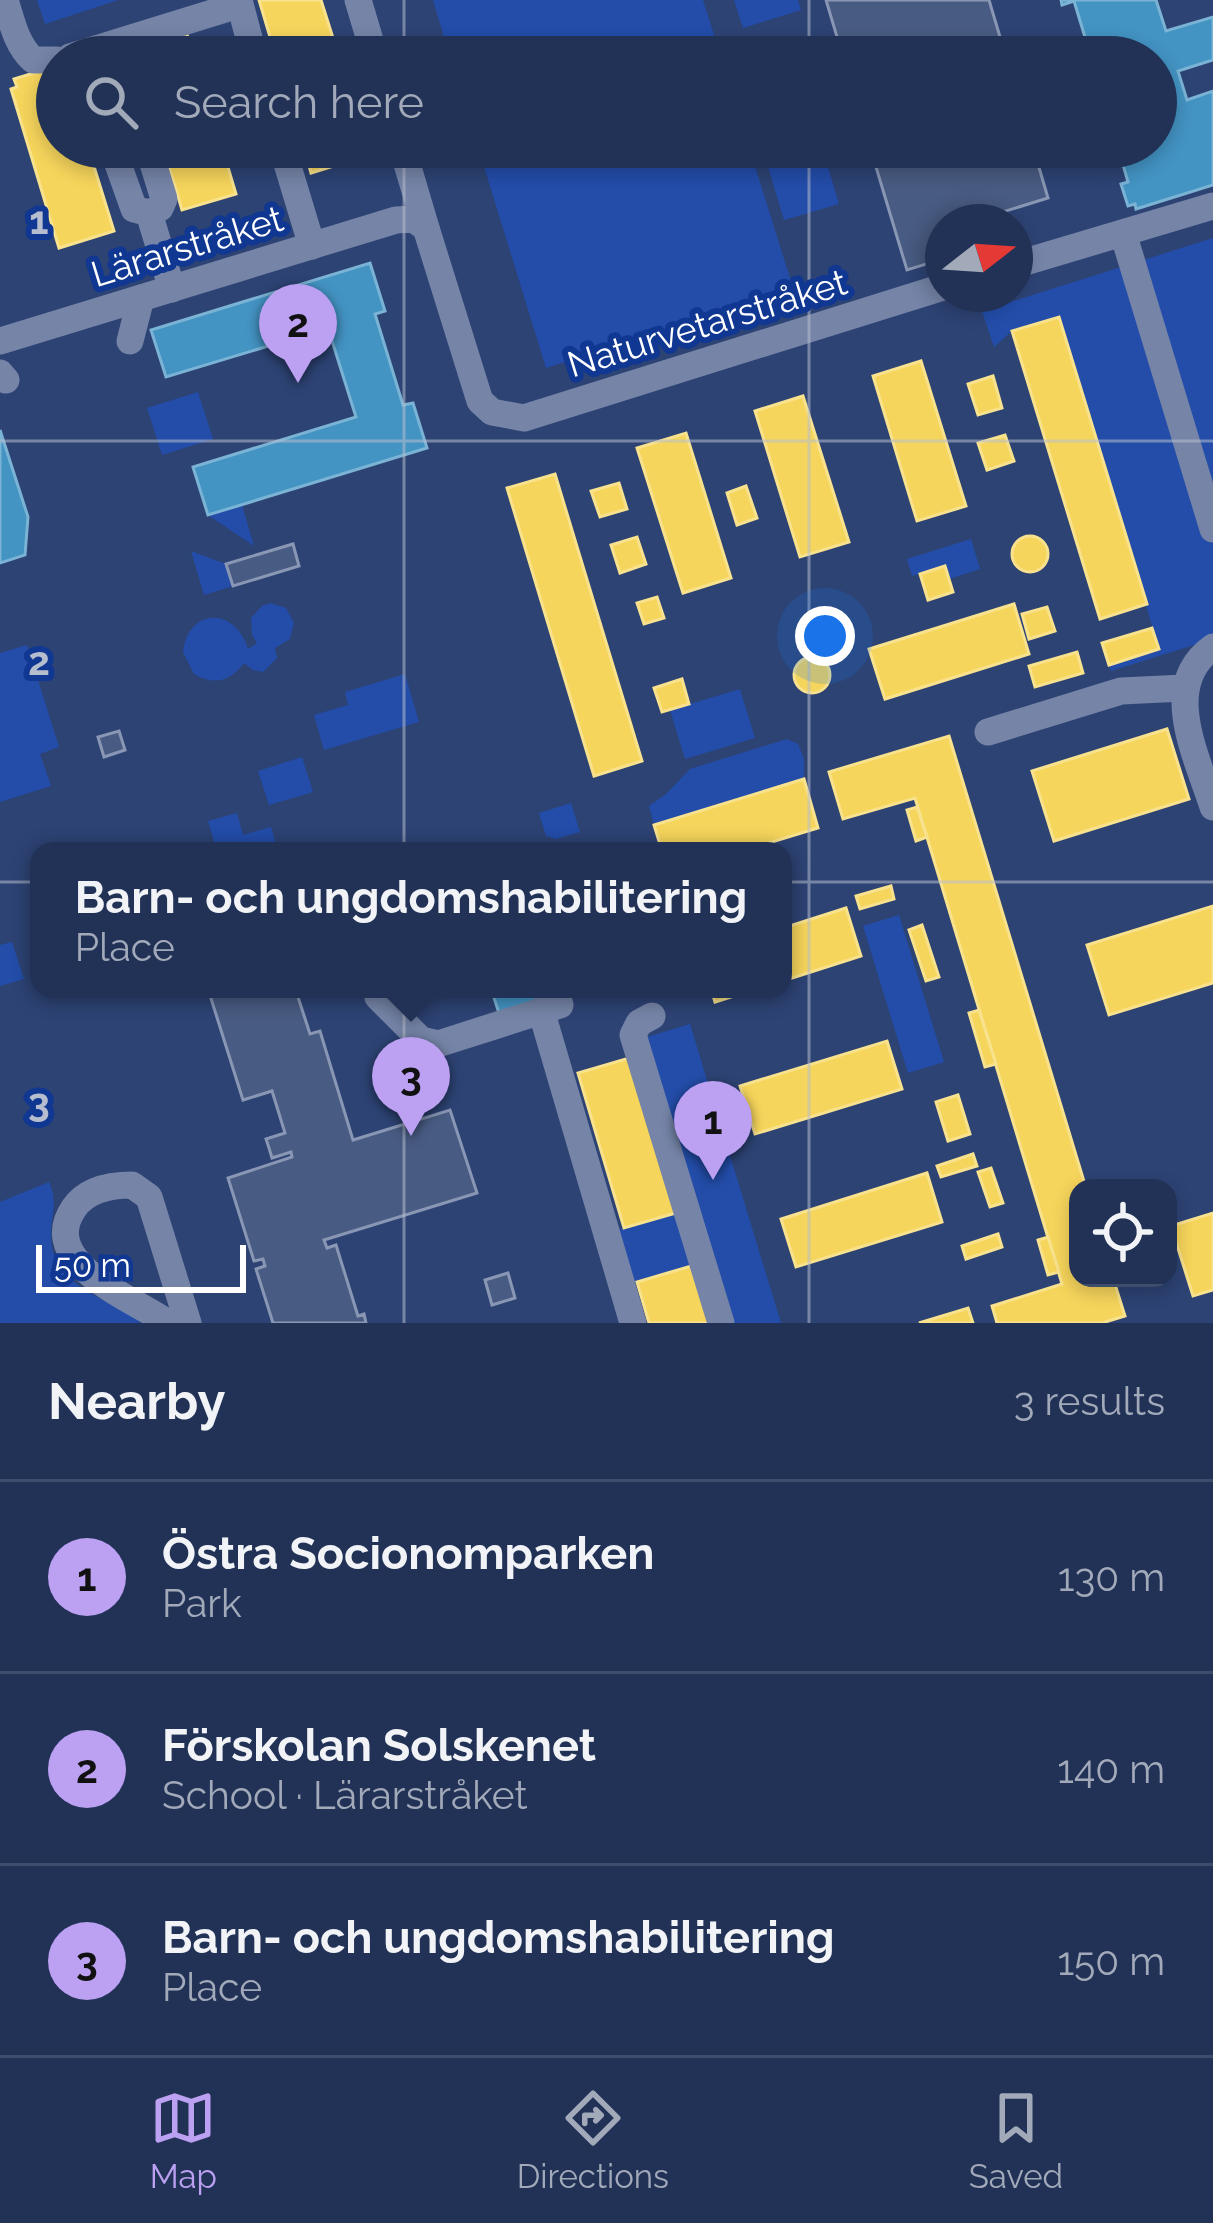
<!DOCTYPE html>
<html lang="en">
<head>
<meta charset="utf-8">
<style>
	body { margin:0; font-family:Raleway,sans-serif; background:#2e3e61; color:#f1f3f6 }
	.controls { position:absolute; right:36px; bottom:36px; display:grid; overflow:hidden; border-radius:24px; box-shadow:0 6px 18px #0003 }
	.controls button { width:108px; height:108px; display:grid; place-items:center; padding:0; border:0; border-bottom:3px solid #3f4d6d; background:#223257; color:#f1f3f6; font:60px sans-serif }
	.compass { position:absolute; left:925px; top:204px; width:108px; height:108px; border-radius:50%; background:#223257; box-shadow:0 6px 18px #0003; rotate:73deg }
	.scale { position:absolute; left:36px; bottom:30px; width:210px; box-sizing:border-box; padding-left:12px; border:6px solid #fff; border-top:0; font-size:33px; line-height:42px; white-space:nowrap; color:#fff; -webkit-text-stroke:9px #103791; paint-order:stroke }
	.you { position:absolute; left:825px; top:636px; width:42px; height:42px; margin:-30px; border:9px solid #fff; border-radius:50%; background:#1a73e8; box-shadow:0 0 0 18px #1a73e833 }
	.badge { display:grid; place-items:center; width:78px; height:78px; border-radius:50%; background:#bca0f2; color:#111; font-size:39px; font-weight:700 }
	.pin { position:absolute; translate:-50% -99px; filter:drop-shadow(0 3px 6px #0008) }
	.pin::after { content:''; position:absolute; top:63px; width:42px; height:36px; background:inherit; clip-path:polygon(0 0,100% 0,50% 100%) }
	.popup { position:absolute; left:30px; top:842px; width:762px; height:156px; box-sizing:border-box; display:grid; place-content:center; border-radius:24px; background:#223257; filter:drop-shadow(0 3px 9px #0005); font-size:39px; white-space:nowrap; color:#a2aaba }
	.popup b { font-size:45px; color:#f1f3f6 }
	.popup::after { content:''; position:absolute; left:50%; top:100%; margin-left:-24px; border:24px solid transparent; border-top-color:#223257 }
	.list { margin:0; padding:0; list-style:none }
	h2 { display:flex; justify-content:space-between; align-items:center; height:156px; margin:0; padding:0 48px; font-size:51px }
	h2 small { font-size:39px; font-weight:400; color:#a2aaba }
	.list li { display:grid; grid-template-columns:78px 1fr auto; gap:36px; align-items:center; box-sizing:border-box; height:192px; padding:0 48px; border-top:3px solid #3f4d6d }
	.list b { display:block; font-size:45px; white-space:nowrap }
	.list p { margin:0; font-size:39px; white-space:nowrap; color:#a2aaba }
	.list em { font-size:39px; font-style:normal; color:#a2aaba }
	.icon { flex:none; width:66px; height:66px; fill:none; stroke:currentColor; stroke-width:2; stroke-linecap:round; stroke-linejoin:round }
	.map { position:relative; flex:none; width:1213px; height:1323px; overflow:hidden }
	.search { position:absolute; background:#223257; box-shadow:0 6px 18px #0003; left:36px; right:36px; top:36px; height:132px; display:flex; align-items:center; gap:30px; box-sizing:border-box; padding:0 42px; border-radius:66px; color:#a2aaba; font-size:45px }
	.sheet { height:732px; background:#223257 }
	nav { display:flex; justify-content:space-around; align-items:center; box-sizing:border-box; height:168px; border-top:3px solid #3f4d6d; background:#223257; font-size:33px; color:#a2aaba }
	nav a { display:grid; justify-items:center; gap:6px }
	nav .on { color:#bca0f2 }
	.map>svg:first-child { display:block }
	.green { fill:#234da9 }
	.homes { fill:#f6d55c; stroke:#f9e28d; stroke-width:3 }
	.schools { fill:#4393c3; stroke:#7bb3d5; stroke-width:3 }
	.building { fill:#485b82; stroke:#8997b5; stroke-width:3 }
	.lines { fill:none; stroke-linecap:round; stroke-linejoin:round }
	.minor { stroke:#7584a7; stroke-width:27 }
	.grid { fill:none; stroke:#b6bdce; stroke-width:3; stroke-opacity:0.55 }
	.labels { text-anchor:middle; stroke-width:12; stroke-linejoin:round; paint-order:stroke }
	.street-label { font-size:36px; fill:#fff; stroke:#103791 }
	.grid-label { font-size:39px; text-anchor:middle; font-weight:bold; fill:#b6bdce; stroke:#103791; stroke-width:12; stroke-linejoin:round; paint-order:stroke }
</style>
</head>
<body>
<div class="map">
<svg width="1213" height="1323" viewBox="0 0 1213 1323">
	<rect width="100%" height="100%" fill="#2d4374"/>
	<g class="green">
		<polygon points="37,0 118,0 45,24"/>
		<polygon points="433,0 703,0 721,57 450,57"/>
		<polygon points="734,0 798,0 801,10 743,28"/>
		<polygon points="478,147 749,147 794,291 546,368"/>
		<polygon points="762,147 822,147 839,204 784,220"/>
		<polygon points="1213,238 1213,639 1111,671 1109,665 1159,649 1060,318 1012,331 994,347 982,311"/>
		<polygon points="198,392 213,439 162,455 147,408"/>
		<polygon points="242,505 254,546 208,515"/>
		<polygon points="971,539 980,569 949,579 944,566 912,576 907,559"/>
		<polygon points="191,551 226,564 233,586 204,595"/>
		<path d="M270,603l16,5 8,15 -4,16 -15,9 2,10 -14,14 -10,-2 -9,-7c-13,18 -30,23 -50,11l-11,-22c6,-46 53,-44 65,-3l9,-6 -5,-8 -1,-17 11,-12z"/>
		<polygon points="27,645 59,747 40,754 51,786 0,802 0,653"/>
		<polygon points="405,674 419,722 324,750 314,715 348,705 345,692"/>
		<polygon points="740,689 755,738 685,759 670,710"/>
		<polygon points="787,739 798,744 804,759 804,779 654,825 649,806 666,794 690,769"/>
		<polygon points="302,757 313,792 269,805 258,771"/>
		<polygon points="571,803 580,832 556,839 546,836 539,813"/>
		<polygon points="237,813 243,835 271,827 278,851 217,851 208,821"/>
		<polygon points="899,915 944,1062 908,1073 863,926"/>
		<polygon points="12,942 24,979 0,986 0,945"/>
		<polygon points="690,1024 781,1323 732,1323 647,1037"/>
		<path d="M49,1182c10,22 1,33 2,55 0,50 58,60 90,86h-141v-121z"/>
		<polygon points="676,1213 691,1266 632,1284 616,1230"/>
	</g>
	<g class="homes">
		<polygon points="259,0 321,0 339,57 276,57"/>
		<polygon points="185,28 194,57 136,57 134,51 140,50 138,42"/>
		<polygon points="57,66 57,147 88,147 114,231 59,248 11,89 17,87 14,79"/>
		<polygon points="163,147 222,147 236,194 182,210"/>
		<polygon points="304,147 366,147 369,155 311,173"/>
		<polygon points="1059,317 1147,604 1100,619 1012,331"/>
		<polygon points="921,361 966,506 917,521 873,376"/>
		<polygon points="993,376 1002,408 978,415 968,384"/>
		<polygon points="803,396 849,542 800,557 755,411"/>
		<polygon points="686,433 731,578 683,593 637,448"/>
		<polygon points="1005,435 1014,461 987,470 978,443"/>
		<polygon points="555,474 642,761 594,776 507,488"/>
		<polygon points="619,483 627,509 600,517 591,491"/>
		<polygon points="746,486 757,518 737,525 727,493"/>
		<circle cx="1030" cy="554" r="18"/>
		<polygon points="637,537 646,564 620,573 611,545"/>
		<polygon points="945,566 953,592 928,600 920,574"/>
		<polygon points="657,597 664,618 644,624 637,603"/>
		<polygon points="1014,604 1029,654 885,699 869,649"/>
		<polygon points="1047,607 1055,631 1029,639 1022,614"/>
		<polygon points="1152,628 1159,649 1109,665 1102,643"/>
		<polygon points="1077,652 1083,673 1035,687 1029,666"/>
		<circle cx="812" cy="675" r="18"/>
		<polygon points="682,679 689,704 662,712 654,688"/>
		<polygon points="1167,729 1189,799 1054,841 1032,771"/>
		<polygon points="949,736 1086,1188 1078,1188 1078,1278 1113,1278 1125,1316 1102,1323 997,1323 992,1306 1062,1284 936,867 915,798 843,819 829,772"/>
		<polygon points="804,779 818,828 742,851 662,851 654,825"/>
		<polygon points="917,807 927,837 916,841 907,810"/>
		<polygon points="891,886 894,899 860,909 856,896"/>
		<polygon points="1213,906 1213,983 1109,1015 1087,945"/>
		<polygon points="846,908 861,956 783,981 783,928"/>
		<polygon points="922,925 939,977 926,981 909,930"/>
		<polygon points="711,989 756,989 715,1002"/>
		<polygon points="979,1010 996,1064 985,1067 969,1013"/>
		<polygon points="887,1041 902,1089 755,1134 740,1086"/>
		<polygon points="629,1058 676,1213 624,1228 578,1073"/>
		<polygon points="958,1095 970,1134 948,1141 936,1102"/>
		<polygon points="973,1154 977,1166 941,1177 937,1166"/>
		<polygon points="991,1168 1003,1203 990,1207 978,1172"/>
		<polygon points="927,1173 942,1222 796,1267 781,1219"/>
		<polygon points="1213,1213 1213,1290 1193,1296 1171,1226"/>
		<polygon points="998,1234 1002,1247 966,1259 962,1246"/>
		<polygon points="1048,1237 1059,1272 1048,1275 1038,1240"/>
		<polygon points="691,1266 709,1323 649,1323 637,1282"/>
		<polygon points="968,1308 973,1323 919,1323"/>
	</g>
	<g class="schools">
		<polygon points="1061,0 1156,0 1166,31 1213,17 1213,60 1178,71 1187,100 1213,91 1213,185 1136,209 1135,204 1128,206 1121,184 1128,182 1118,147 1156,147 1156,57 1091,57 1074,1 1062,5"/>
		<polygon points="370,263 385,311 375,314 403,405 413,403 427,448 208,515 193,467 356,417 328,328 166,377 151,330"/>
		<polygon points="0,430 28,517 25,555 0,563"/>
		<polygon points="491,989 535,989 539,1004 500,1016"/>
	</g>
	<g class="building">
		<polygon points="826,0 989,0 1006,57 843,57"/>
		<polygon points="870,147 1033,147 1048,198 970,222 943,222 943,259 907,270"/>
		<polygon points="293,544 299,566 233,586 226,564"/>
		<polygon points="119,731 125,750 104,757 98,737"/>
		<polygon points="208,989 307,989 308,993 298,997 310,1034 320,1031 353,1140 450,1110 477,1193 324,1240 327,1248 336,1245 358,1316 364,1314 366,1323 273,1323 256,1269 265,1266 263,1259 254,1261 228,1178 292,1157 291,1152 272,1158 269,1148 266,1139 285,1133 272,1091 243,1100"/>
		<polygon points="421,1055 429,1079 411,1084 404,1060"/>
		<polygon points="508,1273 515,1298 492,1305 485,1280"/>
	</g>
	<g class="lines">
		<g class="minor">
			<path d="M5,0c7,22 11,44 28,60h24"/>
			<polyline points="239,0 254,57"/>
			<polyline points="358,0 375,57"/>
			<polyline points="70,57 238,5"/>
			<polyline points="112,147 134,209 149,213 172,289"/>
			<polyline points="148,147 164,199 160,208 149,213"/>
			<polyline points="282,147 312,246"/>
			<polyline points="402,147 426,228"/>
			<polyline points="1123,233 1213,529"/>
			<polyline points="1015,265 1213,206"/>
			<polyline points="0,341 396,220 413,219 426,228 480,401 492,412 524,418 943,287"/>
			<polyline points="130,341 141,298"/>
			<polyline points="0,373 6,380"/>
			<path d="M1213,647c-54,38 -16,109 0,160"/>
			<polyline points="988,732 1121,691 1184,688"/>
			<polyline points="378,997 421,1040 438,1044 560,1005 555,989"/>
			<polyline points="541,1010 633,1323"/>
			<polyline points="652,1016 639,1023 633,1035 721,1323"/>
			<path d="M168,1323c-34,-24 -132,-60 -94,-115 13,-19 37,-23 58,-23l17,12 39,126"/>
		</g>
	</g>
	<path class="grid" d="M404,0v57M809,0v57M404,147v1176M809,147v1176M0,441h1213M0,882h1213"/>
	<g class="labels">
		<g class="street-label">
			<text transform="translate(187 246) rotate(-17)" y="13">Lärarstråket</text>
			<text transform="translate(707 323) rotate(-17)" y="13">Naturvetarstråket</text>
		</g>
	</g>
	<g class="grid-label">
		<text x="39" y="234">1</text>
		<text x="39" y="675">2</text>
		<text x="39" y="1116">3</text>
	</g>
</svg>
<div class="controls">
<button><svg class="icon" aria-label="locate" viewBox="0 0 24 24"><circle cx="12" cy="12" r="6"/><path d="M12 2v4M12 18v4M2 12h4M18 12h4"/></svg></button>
</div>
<svg class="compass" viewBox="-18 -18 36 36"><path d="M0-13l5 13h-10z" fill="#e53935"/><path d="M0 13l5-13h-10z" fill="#a2aaba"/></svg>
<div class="scale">50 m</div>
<div class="you"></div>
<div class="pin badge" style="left:713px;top:1180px">1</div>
<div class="pin badge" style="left:298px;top:383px">2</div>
<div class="pin badge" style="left:411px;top:1136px">3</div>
<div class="popup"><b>Barn- och ungdomshabilitering</b>Place</div>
<div class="search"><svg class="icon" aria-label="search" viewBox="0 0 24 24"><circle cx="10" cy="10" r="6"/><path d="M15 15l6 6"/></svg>Search here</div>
</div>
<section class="sheet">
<h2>Nearby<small>3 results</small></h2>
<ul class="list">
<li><span class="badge">1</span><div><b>Östra Socionomparken</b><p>Park</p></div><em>130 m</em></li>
<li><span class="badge">2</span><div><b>Förskolan Solskenet</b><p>School · Lärarstråket</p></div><em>140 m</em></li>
<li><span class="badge">3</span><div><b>Barn- och ungdomshabilitering</b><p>Place</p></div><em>150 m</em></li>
</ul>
</section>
<nav>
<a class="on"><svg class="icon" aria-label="map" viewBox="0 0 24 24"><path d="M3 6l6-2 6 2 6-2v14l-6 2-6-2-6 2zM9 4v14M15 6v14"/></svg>Map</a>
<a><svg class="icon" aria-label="directions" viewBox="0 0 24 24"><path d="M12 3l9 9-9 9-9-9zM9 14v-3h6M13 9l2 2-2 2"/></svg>Directions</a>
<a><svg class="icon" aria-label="saved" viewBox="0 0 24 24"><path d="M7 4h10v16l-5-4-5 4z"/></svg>Saved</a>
</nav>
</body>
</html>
